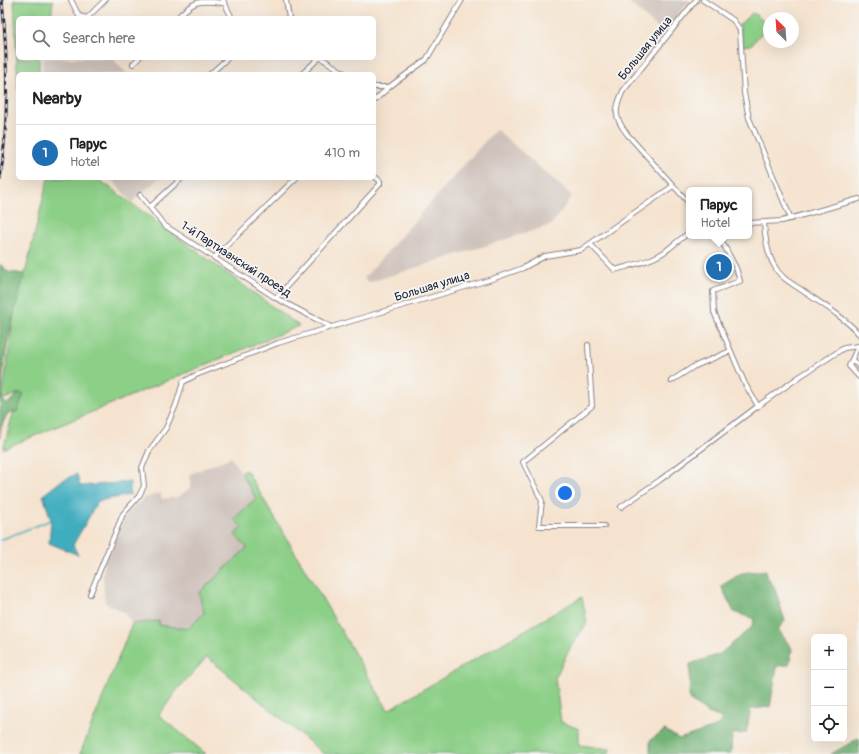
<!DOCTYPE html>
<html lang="en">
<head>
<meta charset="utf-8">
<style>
	body { margin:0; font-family:Pangolin,sans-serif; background:#f2f2f2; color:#222 }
	.controls { position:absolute; right:12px; bottom:12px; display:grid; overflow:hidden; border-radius:6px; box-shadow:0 4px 16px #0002 }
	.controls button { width:36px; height:36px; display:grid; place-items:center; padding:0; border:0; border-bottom:1px solid #e0e0e0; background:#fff; color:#222; font:20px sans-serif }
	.compass { position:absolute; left:763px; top:12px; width:36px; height:36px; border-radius:50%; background:#fff; box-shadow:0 4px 16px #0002; rotate:335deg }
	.you { position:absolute; left:565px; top:493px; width:14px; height:14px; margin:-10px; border:3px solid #fff; border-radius:50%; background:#1a73e8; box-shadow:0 0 0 6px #1a73e833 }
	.badge { display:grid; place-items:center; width:26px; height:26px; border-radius:50%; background:#1f6fb2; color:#fff; font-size:13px; font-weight:700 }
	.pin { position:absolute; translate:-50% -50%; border:2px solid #fff; box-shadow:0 1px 4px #0006 }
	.popup { position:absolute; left:686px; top:187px; width:66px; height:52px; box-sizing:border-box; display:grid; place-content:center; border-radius:6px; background:#fff; filter:drop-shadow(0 1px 3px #0005); font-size:13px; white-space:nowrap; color:#767676 }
	.popup b { font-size:15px; color:#222 }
	.popup::after { content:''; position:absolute; left:50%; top:100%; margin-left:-8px; border:8px solid transparent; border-top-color:#fff }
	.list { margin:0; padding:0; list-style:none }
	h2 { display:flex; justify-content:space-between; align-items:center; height:52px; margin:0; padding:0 16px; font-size:17px }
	h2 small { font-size:13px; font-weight:400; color:#767676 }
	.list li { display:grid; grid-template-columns:26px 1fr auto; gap:12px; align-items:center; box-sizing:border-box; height:56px; padding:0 16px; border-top:1px solid #e0e0e0 }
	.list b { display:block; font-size:15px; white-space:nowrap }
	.list p { margin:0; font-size:13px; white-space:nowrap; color:#767676 }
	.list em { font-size:13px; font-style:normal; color:#767676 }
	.icon { flex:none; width:22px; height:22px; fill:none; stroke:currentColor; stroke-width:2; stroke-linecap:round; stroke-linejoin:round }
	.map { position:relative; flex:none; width:859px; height:754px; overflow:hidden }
	.search { position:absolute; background:#fff; box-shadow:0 4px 16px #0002; left:16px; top:16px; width:360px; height:44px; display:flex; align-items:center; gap:10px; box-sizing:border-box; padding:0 14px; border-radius:6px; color:#767676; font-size:15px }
	.panel { position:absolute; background:#fff; box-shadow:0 4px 16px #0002; left:16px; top:72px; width:360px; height:108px; border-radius:6px }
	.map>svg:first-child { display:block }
	.industrial { fill:#cec1ba }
	.green { fill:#8ccf87; stroke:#577861 }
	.forest { fill:#71b274; stroke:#4a6a58 }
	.water { fill:#41adbf; stroke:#32687d }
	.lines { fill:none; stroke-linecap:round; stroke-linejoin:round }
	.stream { stroke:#41adbf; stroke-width:1.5 }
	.minor-casing { stroke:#8c8285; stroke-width:6 }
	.minor { stroke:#fff; stroke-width:4 }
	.rail-casing { stroke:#22223b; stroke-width:3 }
	.rail { stroke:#f6f6f2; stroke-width:1.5; stroke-dasharray:4.5; stroke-linecap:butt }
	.labels { text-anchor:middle; stroke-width:3.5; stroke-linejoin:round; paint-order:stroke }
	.street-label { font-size:12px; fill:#22223b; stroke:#f6f6f2 }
</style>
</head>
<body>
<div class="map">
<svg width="859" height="754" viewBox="0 0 859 754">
	<rect width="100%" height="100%" fill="#f6f6f2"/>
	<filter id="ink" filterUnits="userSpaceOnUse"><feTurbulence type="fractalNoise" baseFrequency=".025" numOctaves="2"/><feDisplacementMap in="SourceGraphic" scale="8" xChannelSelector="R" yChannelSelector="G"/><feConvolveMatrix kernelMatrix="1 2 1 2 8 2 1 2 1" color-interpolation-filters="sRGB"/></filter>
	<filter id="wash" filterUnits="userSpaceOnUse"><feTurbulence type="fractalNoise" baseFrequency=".012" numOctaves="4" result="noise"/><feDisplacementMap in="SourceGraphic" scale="16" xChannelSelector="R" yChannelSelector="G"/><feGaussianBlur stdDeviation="0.9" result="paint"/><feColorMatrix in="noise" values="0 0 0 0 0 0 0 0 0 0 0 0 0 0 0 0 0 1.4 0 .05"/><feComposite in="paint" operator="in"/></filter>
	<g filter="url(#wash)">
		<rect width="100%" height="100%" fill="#f5e3cf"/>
		<g class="industrial">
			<polygon points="627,0 690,0 663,33"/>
			<polygon points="44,58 112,58 127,74 42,74"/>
			<polygon points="496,129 572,196 551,225 367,283 364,278"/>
			<polygon points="110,178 159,178 132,202"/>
			<polygon points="231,457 257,498 234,519 242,527 235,536 247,548 199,593 204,613 188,629 159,625 159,621 132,624 124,612 105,603 103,577 104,562 127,512 145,498 160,493 162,499 178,497 190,488 190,474"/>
		</g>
		<g class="green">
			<polygon points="14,0 53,1 51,18 18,18 18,58 39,58 39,71 37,74 18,74 18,90"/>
			<polygon points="752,13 757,15 768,26 751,45 743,46 739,25"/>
			<polygon points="48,178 97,178 299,326 3,449 19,393 2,400 15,305 25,274"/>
			<polygon points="243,471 247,471 388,710 582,597 587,623 570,648 555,678 561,722 579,729 579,745 610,749 609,754 324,754 207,657 178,689 159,715 206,754 80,754 132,624 159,621 159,625 188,629 204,613 199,593 247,548 235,535 242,527 234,519 256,498 242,475"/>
		</g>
		<g class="forest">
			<path d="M0,264l8,8 17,2c-11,35 -25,91 -23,126l5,4 12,-11 5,1 -7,18 -9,1 -7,14 -1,11z"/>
			<polygon points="766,570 766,576 774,586 785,621 778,629 792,649 789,665 777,666 770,707 751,709 746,733 732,734 731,754 650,754 650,740 665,730 679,739 718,726 722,718 708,713 689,700 690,664 720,654 752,627 754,619 734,612 721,586 742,573"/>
			<polygon points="859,738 859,754 831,754"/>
		</g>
		<polygon class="water" points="77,474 80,486 130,482 130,495 98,501 73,545 78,555 49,543 51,520 43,495 61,481"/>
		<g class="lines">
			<polyline class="stream" points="0,540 51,520"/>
		</g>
	</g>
	<g filter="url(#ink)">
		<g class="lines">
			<g class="minor-casing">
				<g id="minor">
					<polyline points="71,0 79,16 87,18 105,0"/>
					<polyline points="223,0 232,18"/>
					<polyline points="286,0 289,18"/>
					<polyline points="703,0 733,20 740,30 744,93 749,118 791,219"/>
					<path d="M177,18c17,-18 22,-18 46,-15"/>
					<polyline points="321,58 346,74"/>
					<polyline points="133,64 139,58"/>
					<polyline points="210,74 228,58"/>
					<polyline points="302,74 319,58"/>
					<polyline points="374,87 389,87 426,60 462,0"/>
					<polyline points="374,101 389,87"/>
					<polyline points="140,195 164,225 276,298 331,327"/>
					<path d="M689,203l-62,-69c-13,-17 -13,-24 -4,-43l73,-91"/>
					<polyline points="150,207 182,178"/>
					<polyline points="749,223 782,221 859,199"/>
					<path d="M764,223c1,15 3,31 11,44 5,10 16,16 25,22 20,14 43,27 59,45"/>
					<polyline points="719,236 736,268 740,281 713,291 714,312 745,384 758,406"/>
					<path d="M591,245l24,25c17,-5 38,-9 52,-20 8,-6 14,-12 22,-17"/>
					<polyline points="215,257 296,178"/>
					<polyline points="276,298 380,184 380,181 374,176"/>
					<polyline points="588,345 592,406 523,462 542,501 539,526 604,526"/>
					<polyline points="858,346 849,366 859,377"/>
					<polyline points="853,361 859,366"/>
					<polyline points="671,381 693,367 730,351"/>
					<polyline points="621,507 660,480 758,406 799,377 844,348 859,346"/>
					<polyline points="90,594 123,514 139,496 144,486 142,468 149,451 166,428 176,405 183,382 196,375 278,343 492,279 523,268 545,256 581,250 673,186"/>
				</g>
			</g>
			<use href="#minor" class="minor"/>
			<g class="rail-casing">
				<path id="rail" d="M0,180c9,-59 8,-120 2,-180"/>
			</g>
			<use href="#rail" class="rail"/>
		</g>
	</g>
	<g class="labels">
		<g class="street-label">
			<text transform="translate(645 48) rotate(-51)" y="4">Большая улица</text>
			<text transform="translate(236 259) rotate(33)" y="4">1-й Партизанский проезд</text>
			<text transform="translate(432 286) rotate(-17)" y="4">Большая улица</text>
		</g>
	</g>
</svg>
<div class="controls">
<button>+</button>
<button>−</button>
<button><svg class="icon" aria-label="locate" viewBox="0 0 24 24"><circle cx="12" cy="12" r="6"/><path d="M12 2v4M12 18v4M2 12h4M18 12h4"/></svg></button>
</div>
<svg class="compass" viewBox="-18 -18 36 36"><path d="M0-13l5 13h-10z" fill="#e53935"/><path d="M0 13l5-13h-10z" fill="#767676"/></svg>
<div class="you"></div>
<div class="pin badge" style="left:719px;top:267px">1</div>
<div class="popup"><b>Парус</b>Hotel</div>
<div class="search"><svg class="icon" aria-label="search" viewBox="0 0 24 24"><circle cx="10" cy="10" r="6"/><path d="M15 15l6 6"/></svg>Search here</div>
<section class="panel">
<h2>Nearby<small></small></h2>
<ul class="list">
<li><span class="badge">1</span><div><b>Парус</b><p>Hotel</p></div><em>410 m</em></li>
</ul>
</section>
</div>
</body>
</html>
